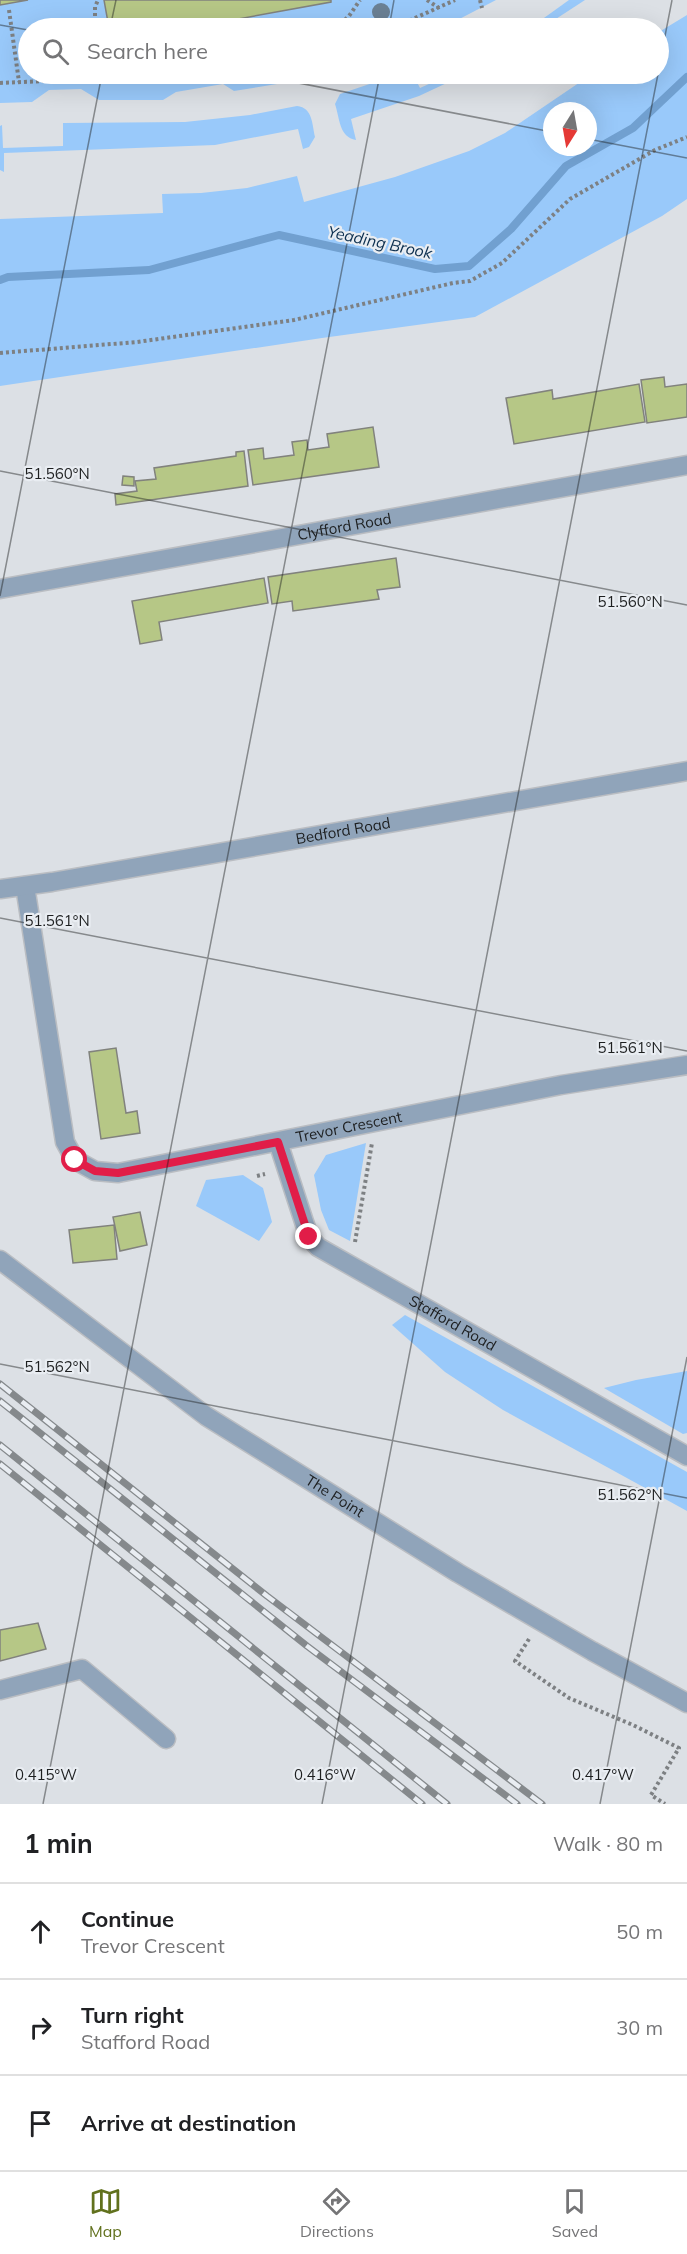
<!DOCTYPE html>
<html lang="en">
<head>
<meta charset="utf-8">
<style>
	body { margin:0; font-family:Mulish,sans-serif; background:#f2f2f2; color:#202124 }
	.compass { position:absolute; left:543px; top:102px; width:54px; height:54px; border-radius:50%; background:#fff; box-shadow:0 6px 24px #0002; rotate:191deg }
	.stop { position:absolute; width:18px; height:18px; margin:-14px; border:4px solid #e11d48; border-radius:50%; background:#fff }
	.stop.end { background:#e11d48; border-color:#fff; box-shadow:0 2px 6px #0008 }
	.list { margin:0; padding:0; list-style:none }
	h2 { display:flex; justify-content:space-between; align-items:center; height:78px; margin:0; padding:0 24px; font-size:26px }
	h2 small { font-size:20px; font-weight:400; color:#757577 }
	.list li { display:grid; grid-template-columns:39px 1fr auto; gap:18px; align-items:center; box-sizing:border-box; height:96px; padding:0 24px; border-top:2px solid #e0e0e0 }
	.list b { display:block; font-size:22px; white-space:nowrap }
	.list p { margin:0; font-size:20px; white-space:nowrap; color:#757577 }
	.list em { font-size:20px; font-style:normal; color:#757577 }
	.icon { flex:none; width:33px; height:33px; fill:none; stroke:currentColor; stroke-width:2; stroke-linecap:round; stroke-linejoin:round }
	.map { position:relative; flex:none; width:687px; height:1804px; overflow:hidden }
	.search { position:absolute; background:#fff; box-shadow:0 6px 24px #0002; left:18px; right:18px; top:18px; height:66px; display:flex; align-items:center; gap:15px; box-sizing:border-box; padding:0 21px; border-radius:33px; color:#757577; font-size:22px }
	.sheet { height:366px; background:#fff }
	nav { display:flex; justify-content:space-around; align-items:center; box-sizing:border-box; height:84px; border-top:2px solid #e0e0e0; background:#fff; font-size:16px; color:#757577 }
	nav a { display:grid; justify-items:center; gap:3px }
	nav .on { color:#61711d }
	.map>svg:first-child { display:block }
	.green { fill:#99c9fa; fill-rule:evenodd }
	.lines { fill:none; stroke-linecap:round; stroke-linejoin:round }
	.stream { stroke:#71a0d0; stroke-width:8 }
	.building { fill:#b6c786; stroke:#81827d; stroke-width:1.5 }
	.minor-casing { stroke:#babdc2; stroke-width:21 }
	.path { stroke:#7d8083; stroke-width:4; stroke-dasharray:3 3; stroke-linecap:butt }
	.minor { stroke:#90a4ba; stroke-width:18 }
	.rail-casing { stroke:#85898c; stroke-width:7 }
	.rail { stroke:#e9edf2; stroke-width:4.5; stroke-dasharray:14; stroke-linecap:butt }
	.tree { fill:#6b8094 }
	.route { stroke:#e11d48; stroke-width:8 }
	.ticks { fill:none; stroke:#1d1f20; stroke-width:1.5; stroke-opacity:0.45 }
	.labels { text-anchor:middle; stroke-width:4.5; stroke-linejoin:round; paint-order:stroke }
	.street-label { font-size:15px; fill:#1d1f20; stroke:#e9edf2 }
	.water-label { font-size:16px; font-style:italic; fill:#0c2f4f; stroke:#e9edf2 }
	.ticks-label { font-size:15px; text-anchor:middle; fill:#1d1f20; stroke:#e9edf2; stroke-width:4.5; stroke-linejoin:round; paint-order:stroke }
</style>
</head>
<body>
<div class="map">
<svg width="687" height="1804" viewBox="0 0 687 1804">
	<rect width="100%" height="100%" fill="#dce0e5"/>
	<g class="green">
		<polygon points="28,0 104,0 109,28 28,28 28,74 291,74 277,84 234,91 223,84 176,92 163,100 99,100 81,89 49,90 32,102 0,103 0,5"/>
		<polygon points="331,0 496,0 442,28 189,28 330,2"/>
		<polygon points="569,0 585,0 542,28 530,28"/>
		<path d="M687,15v184l-25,17 -187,101 -153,21 -322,48v-167l163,-6 -1,-19 39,-1 46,-5 50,-12 7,26 91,-25 74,-26 36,-18 87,-59h66l1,-42zM552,111h36v36h-36z"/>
		<path d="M399,74h14l7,14 31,-14h15l-47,22 -68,23 5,21c-17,-3 -16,-21 -21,-36l5,-10z"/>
		<path d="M297,106c16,2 15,18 18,31l-6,10 -6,2 -5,-20 -83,16 -211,8v19l-4,-2v-44l2,-1 1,23 60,-2v-23l122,-1 65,-7z"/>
		<polygon points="366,1143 350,1241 329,1230 321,1210 314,1175 326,1155"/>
		<polygon points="243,1175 263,1188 272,1222 259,1241 196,1206 206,1180"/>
		<polygon points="405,1315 687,1472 687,1511 503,1410 445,1372 392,1325"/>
		<polygon points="687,1371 687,1433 683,1434 604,1388 636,1380"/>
	</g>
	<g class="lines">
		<polyline class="stream" points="0,280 8,277 149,270 279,235 435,269 469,266 511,229 566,166 633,128 687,77"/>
	</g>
	<g class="building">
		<polygon points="0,0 28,0 0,5"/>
		<polygon points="104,0 331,0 331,2 189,28 109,28"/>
		<polygon points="664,377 665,387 687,384 687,417 647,423 641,380"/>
		<polygon points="639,384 645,422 514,444 506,398 552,390 553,399"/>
		<polygon points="373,427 379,467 253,485 248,450 263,448 264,459 294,455 292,442 307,440 308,450 329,447 327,434"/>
		<polygon points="244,451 248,486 116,505 115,494 137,491 135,481 156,479 154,468 236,456 236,452"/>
		<polygon points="123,476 134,477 134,486 122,485"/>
		<polygon points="396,558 400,587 377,590 379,599 293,611 292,601 272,604 268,577"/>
		<polygon points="264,578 268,603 159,622 162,640 140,644 132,601"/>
		<polygon points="116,1048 126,1113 137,1111 140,1133 101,1139 89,1052"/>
		<polygon points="140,1212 147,1245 120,1251 113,1217"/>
		<polygon points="114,1225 117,1259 73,1263 69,1230"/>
		<polygon points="38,1623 46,1649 0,1661 0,1630"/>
	</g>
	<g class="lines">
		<g class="minor-casing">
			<g id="minor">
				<path id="s1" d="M0,589l687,-124"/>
				<path id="s2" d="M25,886l40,256 10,18 20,11 23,2 443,-88 126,-20"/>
				<path id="s3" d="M0,889l52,-7 635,-111"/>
				<path id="s4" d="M278,1142l31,95 9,10 369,209"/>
				<path id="s5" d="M0,1260l206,156 252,157 134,78 95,52"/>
				<polyline points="0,1690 82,1669 166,1739"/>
			</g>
		</g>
		<g class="path">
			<polyline points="427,0 439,8"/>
			<polyline points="480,0 482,8"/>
			<polyline points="9,10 19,82"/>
			<polyline points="231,24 231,28"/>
			<polyline points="95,28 95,7 98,0"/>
			<polyline points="336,28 349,16 360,0"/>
			<polyline points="393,28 455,0"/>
			<polyline points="0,83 200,74"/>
			<polyline points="0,353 137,342 294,320 453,283 470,281 502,263 570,199 655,150 687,137"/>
			<polyline points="257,1176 265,1174"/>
			<polyline points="355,1242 372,1143"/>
			<polyline points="529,1639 515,1661 569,1698 633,1725 679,1748 651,1795 665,1804"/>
		</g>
		<use href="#minor" class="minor"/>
		<g class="rail-casing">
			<g id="rail">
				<polyline points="0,1384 267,1596 542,1804"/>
				<polyline points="0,1401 307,1646 517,1804"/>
				<polyline points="0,1445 447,1804"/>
				<polyline points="0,1464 422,1804"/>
			</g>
		</g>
		<use href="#rail" class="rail"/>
	</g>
	<circle class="tree" cx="381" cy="12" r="9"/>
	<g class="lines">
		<polyline class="route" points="75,1160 95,1171 118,1173 278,1142 309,1237"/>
	</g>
	<path class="ticks" d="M0,25l28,5M110,28l6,-28M389,28l5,-28M658,72l14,-72M252,74l300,58M588,139l99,19M0,471l687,134M0,596l102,-522M0,918l687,133M0,1364l687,134M43,1804l337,-1730M322,1804l336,-1730M600,1804l87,-447"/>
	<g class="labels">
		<g class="street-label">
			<text dy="5" stroke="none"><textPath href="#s1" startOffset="350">Clyfford Road</textPath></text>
			<text dy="5" stroke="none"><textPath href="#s3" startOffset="348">Bedford Road</textPath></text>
			<text dy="5" stroke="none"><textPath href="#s2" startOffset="561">Trevor Crescent</textPath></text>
			<text dy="5" stroke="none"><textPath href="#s4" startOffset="268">Stafford Road</textPath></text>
			<text dy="5" stroke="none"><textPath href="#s5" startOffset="410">The Point</textPath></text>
		</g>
		<g class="water-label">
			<text transform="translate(380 242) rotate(12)" y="6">Yeading Brook</text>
		</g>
	</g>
	<g class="ticks-label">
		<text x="57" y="479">51.560°N</text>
		<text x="630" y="607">51.560°N</text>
		<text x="57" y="926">51.561°N</text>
		<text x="630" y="1053">51.561°N</text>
		<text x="57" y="1372">51.562°N</text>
		<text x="630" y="1500">51.562°N</text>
		<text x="46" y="1780">0.415°W</text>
		<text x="325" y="1780">0.416°W</text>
		<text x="603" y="1780">0.417°W</text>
	</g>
</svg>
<svg class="compass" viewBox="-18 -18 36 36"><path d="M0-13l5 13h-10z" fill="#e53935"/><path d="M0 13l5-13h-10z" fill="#757577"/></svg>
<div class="stop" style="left:75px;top:1160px"></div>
<div class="stop end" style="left:309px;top:1237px"></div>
<div class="search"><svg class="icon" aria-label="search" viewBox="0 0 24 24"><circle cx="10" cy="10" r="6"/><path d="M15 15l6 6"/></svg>Search here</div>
</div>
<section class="sheet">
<h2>1 min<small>Walk · 80 m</small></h2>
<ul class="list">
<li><svg class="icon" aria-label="ahead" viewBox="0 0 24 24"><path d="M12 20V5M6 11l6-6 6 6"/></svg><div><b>Continue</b><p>Trevor Crescent</p></div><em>50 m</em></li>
<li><svg class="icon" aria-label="right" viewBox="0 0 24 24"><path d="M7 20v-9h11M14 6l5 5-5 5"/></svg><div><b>Turn right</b><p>Stafford Road</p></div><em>30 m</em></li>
<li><svg class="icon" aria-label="arrive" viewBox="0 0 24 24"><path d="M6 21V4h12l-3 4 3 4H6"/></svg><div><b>Arrive at destination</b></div></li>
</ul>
</section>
<nav>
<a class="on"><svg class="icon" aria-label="map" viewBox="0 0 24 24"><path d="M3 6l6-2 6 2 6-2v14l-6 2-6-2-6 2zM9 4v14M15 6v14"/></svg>Map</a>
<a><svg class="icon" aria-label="directions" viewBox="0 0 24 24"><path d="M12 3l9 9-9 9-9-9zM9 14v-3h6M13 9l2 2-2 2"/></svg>Directions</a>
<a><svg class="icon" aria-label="saved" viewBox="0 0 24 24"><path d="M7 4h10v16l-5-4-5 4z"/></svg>Saved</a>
</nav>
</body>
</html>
